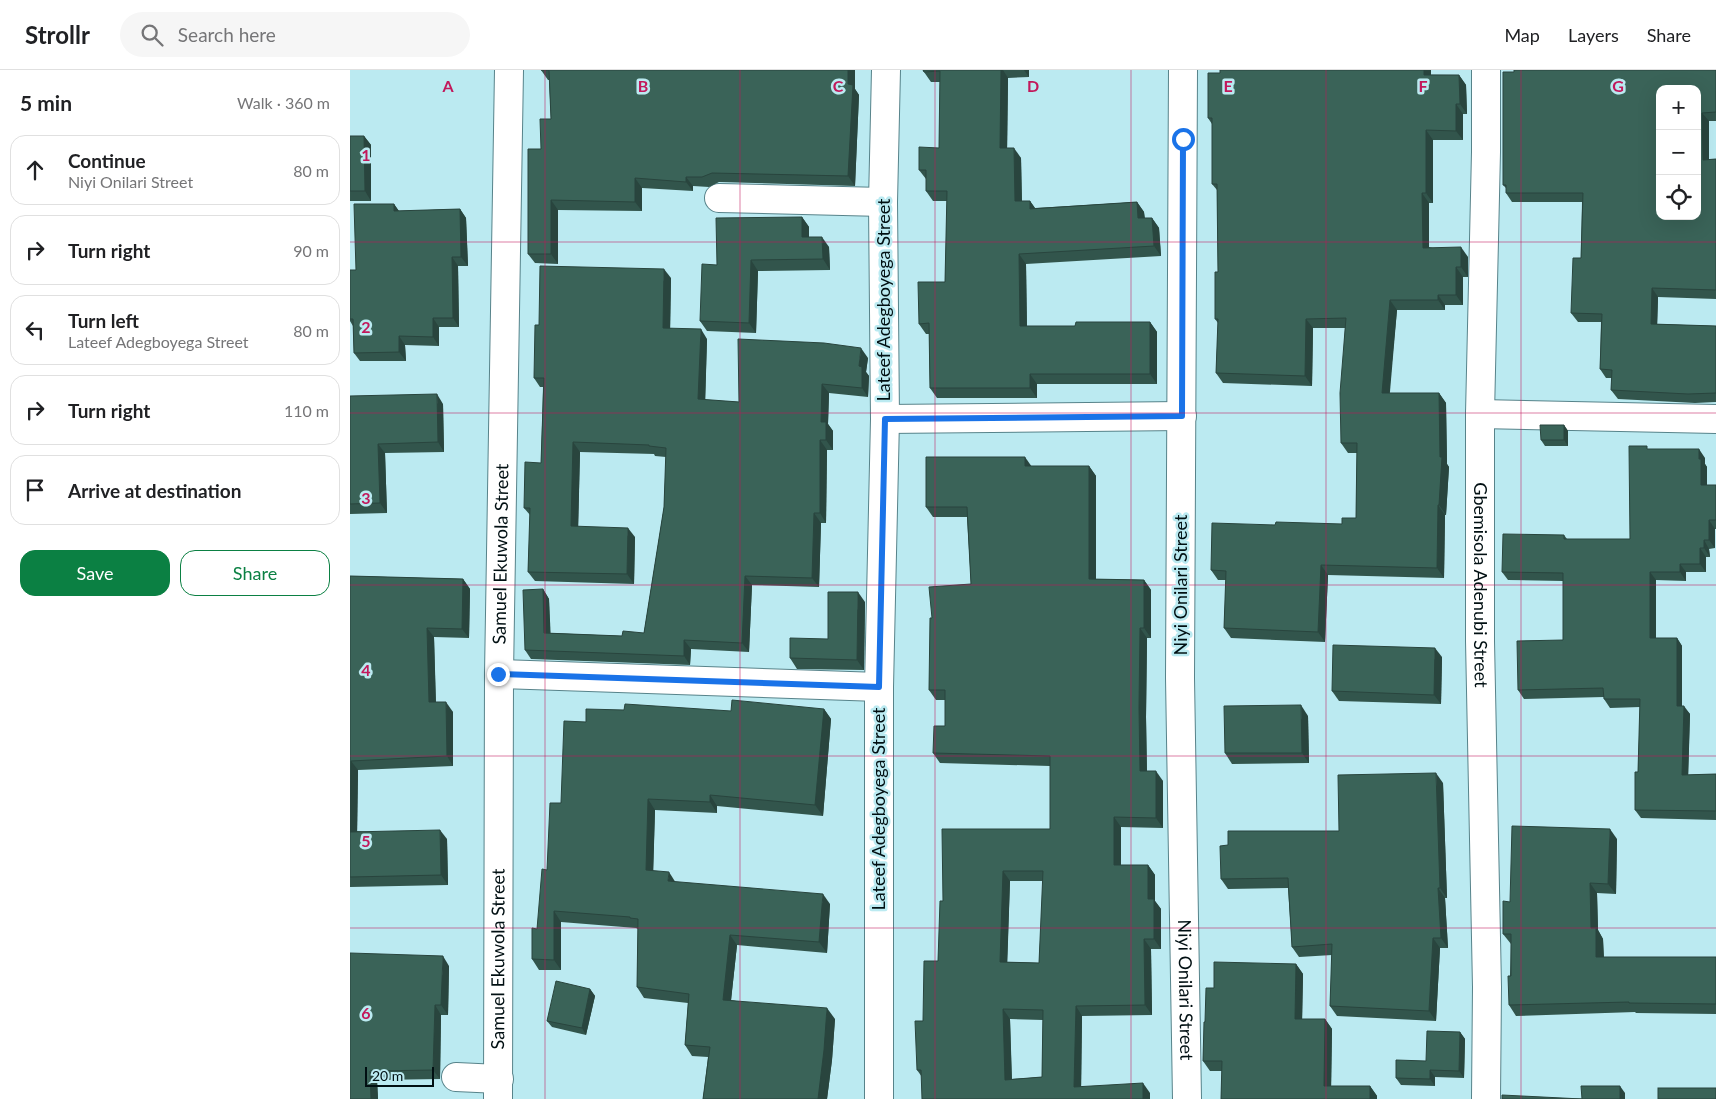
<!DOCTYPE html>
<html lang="en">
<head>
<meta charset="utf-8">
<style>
	body { margin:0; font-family:Lato,sans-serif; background:#f6f6f6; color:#202124 }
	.controls { position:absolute; right:15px; top:15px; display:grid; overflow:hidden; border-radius:10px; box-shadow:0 5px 20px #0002 }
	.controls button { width:45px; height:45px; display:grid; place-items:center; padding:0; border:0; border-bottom:1px solid #e0e0e0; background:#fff; color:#202124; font:25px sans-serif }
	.scale { position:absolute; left:15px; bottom:12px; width:69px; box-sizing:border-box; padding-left:5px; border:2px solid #010f12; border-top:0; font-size:14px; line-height:18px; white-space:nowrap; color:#010f12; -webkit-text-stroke:4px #bbeaf1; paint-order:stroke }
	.stop { position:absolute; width:15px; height:15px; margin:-11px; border:4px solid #1a73e8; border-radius:50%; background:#fff }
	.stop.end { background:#1a73e8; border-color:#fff; box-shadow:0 1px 5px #0008 }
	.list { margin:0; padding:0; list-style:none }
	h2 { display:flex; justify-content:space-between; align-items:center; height:65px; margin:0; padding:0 20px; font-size:21px }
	h2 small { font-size:16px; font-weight:400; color:#757577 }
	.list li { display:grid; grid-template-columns:32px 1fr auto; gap:15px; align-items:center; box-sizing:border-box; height:70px; margin:0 10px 10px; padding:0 10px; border:1px solid #e0e0e0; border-radius:15px }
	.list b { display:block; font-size:19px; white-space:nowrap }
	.list p { margin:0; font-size:16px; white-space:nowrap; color:#757577 }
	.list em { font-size:16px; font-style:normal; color:#757577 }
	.actions { display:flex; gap:10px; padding:15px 20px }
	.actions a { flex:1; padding:11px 0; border:1px solid #0b8043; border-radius:15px; text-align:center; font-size:18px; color:#0b8043 }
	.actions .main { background:#0b8043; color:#fff }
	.icon { flex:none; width:28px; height:28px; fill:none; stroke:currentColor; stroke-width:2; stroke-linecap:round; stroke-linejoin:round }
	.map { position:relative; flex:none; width:1366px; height:1029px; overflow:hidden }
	header { display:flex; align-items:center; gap:30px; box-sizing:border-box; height:70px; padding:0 25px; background:#fff; border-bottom:1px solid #e0e0e0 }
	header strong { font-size:24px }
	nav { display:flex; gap:28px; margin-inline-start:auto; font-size:18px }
	.search { width:350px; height:45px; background:#f6f6f6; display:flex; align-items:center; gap:12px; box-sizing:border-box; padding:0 18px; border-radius:28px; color:#757577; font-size:19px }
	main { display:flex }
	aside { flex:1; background:#fff }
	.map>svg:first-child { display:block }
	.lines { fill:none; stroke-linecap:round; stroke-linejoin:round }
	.minor-casing { stroke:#57838a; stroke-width:30 }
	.minor { stroke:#fff; stroke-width:28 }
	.wall { fill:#32554c; fill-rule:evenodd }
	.shaded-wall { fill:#29453e }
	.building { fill:#3a6358; stroke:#29453e; fill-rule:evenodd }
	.route { stroke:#1a73e8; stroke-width:6 }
	.grid { fill:none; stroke:#c2185b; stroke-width:1; stroke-opacity:0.55 }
	.labels { text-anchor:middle; stroke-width:5; stroke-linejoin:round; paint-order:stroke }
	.street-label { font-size:18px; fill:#010f12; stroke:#bbeaf1 }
	.grid-label { font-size:16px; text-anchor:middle; font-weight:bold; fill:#c2185b; stroke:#bbeaf1; stroke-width:5; stroke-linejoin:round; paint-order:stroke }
</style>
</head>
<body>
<header>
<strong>Strollr</strong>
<div class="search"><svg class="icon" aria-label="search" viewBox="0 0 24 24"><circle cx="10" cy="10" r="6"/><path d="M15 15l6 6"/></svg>Search here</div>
<nav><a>Map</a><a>Layers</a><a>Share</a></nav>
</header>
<main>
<aside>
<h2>5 min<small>Walk · 360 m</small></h2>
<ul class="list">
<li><svg class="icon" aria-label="ahead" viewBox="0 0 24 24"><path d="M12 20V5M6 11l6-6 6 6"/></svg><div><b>Continue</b><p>Niyi Onilari Street</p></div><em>80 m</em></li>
<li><svg class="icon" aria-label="right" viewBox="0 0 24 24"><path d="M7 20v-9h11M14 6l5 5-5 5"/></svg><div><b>Turn right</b></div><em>90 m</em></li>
<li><svg class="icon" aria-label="left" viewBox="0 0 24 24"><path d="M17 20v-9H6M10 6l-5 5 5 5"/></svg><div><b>Turn left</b><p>Lateef Adegboyega Street</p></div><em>80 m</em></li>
<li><svg class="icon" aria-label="right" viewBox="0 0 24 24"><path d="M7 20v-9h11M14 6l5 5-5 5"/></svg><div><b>Turn right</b></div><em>110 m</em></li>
<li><svg class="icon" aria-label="arrive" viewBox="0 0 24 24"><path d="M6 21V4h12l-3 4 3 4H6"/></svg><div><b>Arrive at destination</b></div></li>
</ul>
<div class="actions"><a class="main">Save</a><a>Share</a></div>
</aside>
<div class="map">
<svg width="1366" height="1029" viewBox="0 0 1366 1029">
	<rect width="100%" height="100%" fill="#bbeaf1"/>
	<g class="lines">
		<g class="minor-casing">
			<g id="minor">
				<path id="s1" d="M833,0l-3,608 7,421"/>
				<path id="s2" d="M1136,0v82l-6,262v227l7,346 -1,112"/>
				<polyline points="369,128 533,132"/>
				<polyline points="1130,344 1366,349"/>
				<polyline points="535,349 832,346"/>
				<polyline points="149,604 529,617"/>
				<polyline points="106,1007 149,1009"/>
				<path id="s3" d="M148,1029l1,-425 10,-604"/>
				<polyline points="529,1029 529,617 535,349 533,132 536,0"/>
			</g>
		</g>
		<use href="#minor" class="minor"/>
	</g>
	<g class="wall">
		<polygon points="191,0 505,0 505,19 509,25 505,116 369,112 359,117 343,116 343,121 292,118 292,141 208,140 208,194 185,193 178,184 191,79 201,49 199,10 198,10"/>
		<polygon points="573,0 679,0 679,7 658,8 657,78 671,88 672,131 680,131 685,138 787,132 794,142 795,148 802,148 809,158 811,186 676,194 677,256 725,256 800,252 807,262 807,314 687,314 687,328 587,328 580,318 579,264 576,264 569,254 595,212 597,131 583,131 576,121 576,109 569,100 589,78 590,12 581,12 574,2"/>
		<polygon points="1366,0 1366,51 1359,51 1359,90 1366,89 1366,229 1308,227 1307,254 1366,256 1366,332 1345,333 1268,329 1261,320 1262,308 1256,308 1250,299 1251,252 1228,252 1221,243 1231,188 1232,132 1162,132 1156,123 1156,118 1153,115"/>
		<polygon points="870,3 1109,5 1116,15 1117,44 1113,44 1113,70 1083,70 1083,133 1079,133 1079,177 1118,187 1118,207 1113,207 1113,235 1095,235 1095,240 1047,240 1039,323 1089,323 1096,333 1097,394 1099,397 1096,445 1095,445 1094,508 978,505 975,572 881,568 874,558 876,510 868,510 861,500 925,455 992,454 1006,448 1007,383 998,383 991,373 995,258 963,258 962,316 873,313 866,303 868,253 865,249 868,202 867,120 862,114 862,54 858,48"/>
		<polygon points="0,66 14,66 21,75 21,131 0,131"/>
		<polygon points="44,134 49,141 110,139 116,148 118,196 108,196 109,257 89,257 89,276 55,275 56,291 10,291 4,283 3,256 0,251 0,200 6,200"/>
		<polygon points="452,147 459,157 459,167 479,177 480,200 408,201 406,263 357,261 350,251 367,195"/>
		<polygon points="321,208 320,258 357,269 355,330 389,332 518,288 516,302 519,306 518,327 479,323 478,354 483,361 483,380 477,380 476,453 471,453 469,517 402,515 399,582 341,579 340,595 181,589 175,580 193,519 199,529 200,563 272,566 294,563 314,437 316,387 305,386 304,384 230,382 228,457 285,467 284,514 185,511 178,502 180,445 174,438 191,393 193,317 190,317 184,308 189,255"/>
		<polygon points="0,326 93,334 94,382 35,383 37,443 0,444"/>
		<polygon points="1214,355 1218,361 1218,376 1195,376 1191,370"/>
		<polygon points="1299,379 1355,388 1355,394 1357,397 1357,415 1366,415 1366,459 1365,459 1365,478 1359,479 1360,487 1356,487 1356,502 1336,502 1336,511 1306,510 1306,568 1327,568 1332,576 1332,636 1340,644 1338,705 1366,704 1366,750 1291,748 1285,740 1288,702 1290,637 1260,638 1254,629 1254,627 1174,629 1168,620 1213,570 1213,511 1158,510 1152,502 1214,465 1217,469 1280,469"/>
		<path d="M681,396h58l7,10v103l48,1 7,10v48h-4l-1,79 1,54 16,10v47l-42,-1v38h27l7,10v26l6,8v40h-10l1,66 -70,1 -1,71 69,6 -228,-16 -5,-7 6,-49 15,-60 5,-60 107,-72v-63l-110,-3 -7,-10 12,-27v-26h-9l-7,-10 3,-72 39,-34 -4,-67h-34l-7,-10zM660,811h33l-4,82 -32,-1zM660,949l33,1 -1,57 -30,2z"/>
		<polygon points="0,506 113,509 120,519 119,568 84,567 86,632 103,642 103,696 8,700 7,761 97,769 98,815 0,817"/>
		<polygon points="515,532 514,600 447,599 440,588 478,569"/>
		<polygon points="1092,587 1091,634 989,631 982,621"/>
		<polygon points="474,639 481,649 473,746 367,736 367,743 305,740 303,801 325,812 480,834 477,883 387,875 381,930 485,949 482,990 477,1029 353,1029 358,987 342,986 335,975 338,933 294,928 287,917 288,859 286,858 211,852 211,900 189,900 182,889 197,800 211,733 236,652 274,640 381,641"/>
		<polygon points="958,646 959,693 882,694 875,683"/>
		<polygon points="1093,713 1097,828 1095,828 1098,878 1090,878 1086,951 987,946 980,936 982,885 949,887 942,877 938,818 878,819 871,809 878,775 989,761"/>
		<polygon points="1267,769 1266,824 1247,823 1248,860 1253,869 1254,887 1366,887 1366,944 1286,943 1285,942 1166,946 1159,935 1161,874 1153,864 1160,832"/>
		<polygon points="946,894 953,904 952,949 975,949 982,959 981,1016 1020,1016 1027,1026 1027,1029 871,1029 872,1001 860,1001 853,991 855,952 864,918"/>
		<polygon points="99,896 98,945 91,945 90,1009 27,1010 28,1029 0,1029"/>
		<polygon points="240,919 245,926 236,965 202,957 197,951"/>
		<polygon points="1110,962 1115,969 1114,1008 1085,1007 1085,1016 1051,1015 1046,1008 1076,991"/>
	</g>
	<g class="shaded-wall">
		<polygon points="498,0 505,0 505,19 509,25 505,116 498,106"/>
		<polygon points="651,0 653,0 658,8 657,88 650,78"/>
		<polygon points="674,0 679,0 679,7"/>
		<polygon points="1074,0 1081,0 1081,15 1074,5"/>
		<polygon points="1109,5 1116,15 1117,44 1110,34"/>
		<polygon points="1106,34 1113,44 1113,70 1106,61"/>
		<polygon points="1352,43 1359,51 1359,98 1353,90"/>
		<polygon points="1076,60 1083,70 1083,133 1076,123"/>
		<polygon points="14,66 21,75 21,131 15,121"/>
		<polygon points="664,78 671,88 672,141 665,131"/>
		<polygon points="336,107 343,116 343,121 336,112"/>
		<polygon points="285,108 292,118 292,141 285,132"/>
		<polygon points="1072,123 1079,133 1079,187 1073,178"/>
		<polygon points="201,130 208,140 208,194 201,184"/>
		<polygon points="680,131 687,141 680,139"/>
		<polygon points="787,132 794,142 795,159 788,148"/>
		<polygon points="44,134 50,143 44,141"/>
		<polygon points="110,139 116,148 118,196 111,187"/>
		<polygon points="452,147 459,157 459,177 452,167"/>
		<polygon points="802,148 809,158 811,186 804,176"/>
		<polygon points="472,167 479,177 480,200 473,189"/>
		<polygon points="1111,177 1118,187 1118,207 1111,197"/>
		<polygon points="669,184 676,194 677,266 670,256"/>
		<polygon points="102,187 108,196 109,257 103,248"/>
		<polygon points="401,190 408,201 406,263 399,253"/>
		<polygon points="1106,197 1113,207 1113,235 1106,225"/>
		<polygon points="314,199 321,208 320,267 313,258"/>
		<polygon points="1302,218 1308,227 1307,263 1301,254"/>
		<polygon points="1088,225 1095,235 1095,240 1088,230"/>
		<polygon points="1040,230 1047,240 1039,333 1032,323"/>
		<polygon points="83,248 89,257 89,276 83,267"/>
		<polygon points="956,249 963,258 962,316 955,306"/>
		<polygon points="800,252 807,262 807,314 800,304"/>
		<polygon points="351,259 357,269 355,339 348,329"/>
		<polygon points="49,266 55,275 56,291 49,282"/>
		<polygon points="511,278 518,288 516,302 519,306 518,327 512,318 509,296"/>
		<polygon points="680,304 687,314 687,328 680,318"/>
		<polygon points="472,314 479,323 478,354 483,361 483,380 476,370 471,352"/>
		<polygon points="1089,323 1096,333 1097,394 1099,397 1096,445 1089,435"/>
		<polygon points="87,324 93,334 94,382 88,372"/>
		<polygon points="1214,355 1218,361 1218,376 1214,370"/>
		<polygon points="470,370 477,380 476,453 470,443"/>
		<polygon points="223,372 230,382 228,466 221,456"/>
		<polygon points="28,374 35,383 37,443 30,433"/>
		<polygon points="1349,379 1355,388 1355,394 1357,397 1357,423 1351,415 1349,389"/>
		<polygon points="675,387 682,397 675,396"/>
		<polygon points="739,396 746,406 746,519 739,509"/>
		<polygon points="1088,435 1095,445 1094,508 1087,498"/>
		<polygon points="464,443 471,453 469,517 462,508"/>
		<polygon points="1359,450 1365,459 1365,478 1359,470"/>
		<polygon points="278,458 285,467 284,514 277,504"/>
		<polygon points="1354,470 1359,479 1360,487 1354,478"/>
		<polygon points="1350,478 1356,487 1356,502 1350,494"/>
		<polygon points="1330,494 1336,502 1336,511 1330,502"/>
		<polygon points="971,495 978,505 975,572 968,562"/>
		<polygon points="1300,502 1306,510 1306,576 1300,568"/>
		<polygon points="395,506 402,515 399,582 392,573"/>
		<polygon points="113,509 120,519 119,568 112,559"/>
		<polygon points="794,510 801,520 801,568 794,558"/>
		<polygon points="193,519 199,529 201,572 194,563"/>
		<polygon points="508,522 515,532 514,600 507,590"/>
		<polygon points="77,558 84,567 86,642 79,632"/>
		<polygon points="790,558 797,568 796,647 797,711 790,701 789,637"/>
		<polygon points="1327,568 1332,576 1332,644 1327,636"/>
		<polygon points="334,570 341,579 340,595 334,586"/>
		<polygon points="1085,578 1092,587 1091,634 1084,625"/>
		<polygon points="96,632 103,642 103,696 97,686"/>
		<polygon points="951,635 958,646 959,693 952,683"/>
		<polygon points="1334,636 1340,644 1338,713 1332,705"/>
		<polygon points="474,639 481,649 473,746 465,735"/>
		<polygon points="1,691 8,700 7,771 0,762"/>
		<polygon points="806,701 813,711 813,758 806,748"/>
		<polygon points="1086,703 1093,713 1097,828 1090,818"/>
		<polygon points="360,725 367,736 367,743 360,732"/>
		<polygon points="298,729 305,740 303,810 296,800"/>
		<polygon points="764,747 771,757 771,805 764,795"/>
		<polygon points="1260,759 1267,769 1266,824 1258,814"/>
		<polygon points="90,760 97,769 98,815 91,805"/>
		<polygon points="798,795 805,805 805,831 811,839 811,879 804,869 798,829"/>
		<polygon points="653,801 660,811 657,902 650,892"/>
		<polygon points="319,802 326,813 318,811"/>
		<polygon points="1240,813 1247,823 1248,860 1253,869 1254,897 1246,887 1241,858"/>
		<polygon points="1088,818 1095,828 1098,878 1091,868"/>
		<polygon points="473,824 480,834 477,883 469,872"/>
		<polygon points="204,841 211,852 211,900 204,890"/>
		<polygon points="380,865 387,875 380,940 373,930"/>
		<polygon points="1083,868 1090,878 1086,951 1079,941"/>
		<polygon points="794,869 801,879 802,945 795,935"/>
		<polygon points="93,886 99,896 98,945 91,935"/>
		<polygon points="946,894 953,904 952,958 945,949"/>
		<polygon points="240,919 245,926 236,965 232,958"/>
		<polygon points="85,935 91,945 90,1009 83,1000"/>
		<polygon points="726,936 732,946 731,1027 724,1017"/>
		<polygon points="477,938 485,949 482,990 477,1029 468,1029"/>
		<polygon points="653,939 660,949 662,1020 655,1010"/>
		<polygon points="975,949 982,959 981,1026 974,1016"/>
		<polygon points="1110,962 1115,969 1114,1008 1109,1001"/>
		<polygon points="1080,1000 1085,1007 1085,1016 1080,1009"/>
		<polygon points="20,1001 27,1010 28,1029 21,1029"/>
		<polygon points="793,1013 800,1023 800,1029 793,1029"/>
		<polygon points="1020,1016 1027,1026 1027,1029 1020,1029"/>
		<polygon points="1270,1016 1275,1023 1275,1029 1270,1029"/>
	</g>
	<g class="building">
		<polygon points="191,0 498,0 498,14 503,15 498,106 362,103 352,107 336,107 336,112 285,108 285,132 201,130 201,184 178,184 178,79 191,79 190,49 201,49 199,0"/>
		<polygon points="573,0 651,0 650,78 664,78 665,131 680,131 680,139 787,132 788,148 802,148 804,176 669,184 670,256 725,256 726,252 800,252 800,304 680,304 680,318 580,318 579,253 569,254 568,212 595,212 597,121 576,121 576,100 569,100 569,77 589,78 590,1 574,2"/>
		<polygon points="870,0 1074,0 1074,5 1109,5 1110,34 1106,34 1106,61 1076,60 1076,123 1072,123 1073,178 1111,177 1111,197 1106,197 1106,225 1088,225 1088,230 1040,230 1032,323 1089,323 1090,387 1092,387 1089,435 1088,435 1087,498 971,495 968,562 874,558 876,501 861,500 862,453 925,455 926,452 992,454 992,448 1006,448 1007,373 991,373 990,323 996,248 956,249 955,306 866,303 868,249 865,249 865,202 868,202 867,114 862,114 862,48 858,48 858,3 870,3"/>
		<path d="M1164,0h202v42l-14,1 1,47 13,-1v131l-64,-2 -1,36 65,2v67l-28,1 -77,-4 1,-20 -12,-1 2,-55 -31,-1 2,-55h8l2,-65h-77v-8h-3v-113h11zM1310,19h37v127h-37z"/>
		<polygon points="0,66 14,66 15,121 0,121"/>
		<polygon points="4,134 44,134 44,141 110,139 111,187 102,187 103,248 83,248 83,267 49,266 49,282 4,283 3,249 0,249 0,200 6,200"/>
		<polygon points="452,147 452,167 472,167 473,189 401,190 399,253 350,251 352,194 367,195 366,148"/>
		<polygon points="190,196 314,199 313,258 351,259 348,329 389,332 388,269 474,273 511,278 509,296 512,297 512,318 472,314 471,352 476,352 476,370 470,370 470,443 464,443 462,508 395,506 392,573 334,570 334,586 175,580 173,520 193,519 194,563 272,566 273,561 294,563 314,437 316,378 299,376 299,375 223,372 221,456 278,458 277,504 178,502 180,438 174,438 175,392 191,393 194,308 184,308 185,255 189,255"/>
		<polygon points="87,324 88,372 28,374 30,433 0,434 0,326"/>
		<polygon points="1190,355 1214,355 1214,370 1191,370"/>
		<polygon points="1279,376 1297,376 1297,379 1349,379 1349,389 1351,389 1351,415 1366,415 1366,450 1359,450 1359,470 1354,470 1354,478 1350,478 1350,494 1330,494 1330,502 1300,502 1300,568 1327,568 1327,636 1334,636 1332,705 1366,704 1366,741 1285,740 1285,702 1288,702 1290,629 1254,629 1253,618 1168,620 1167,571 1213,570 1213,503 1152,502 1153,464 1214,465 1214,469 1280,469"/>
		<path d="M576,387h99v9h64v113l55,1v48h-4l-1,79 1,64h16v47l-42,-1v48h34v34h6v40h-10l1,66 -69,1 -2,81 69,-4v16h-221l-1,-29h-4l-2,-49h8l1,-60h14l2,-60h3l-1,-72h108v-73l-117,-3 1,-27h11v-36h-16l1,-72h2l-3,-31 42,-3 -4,-77h-41zM653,801h40l-4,92 -39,-1zM653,939l40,1 -1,67 -37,3z"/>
		<polygon points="0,506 113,509 112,559 77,558 79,632 96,632 97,686 1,691 0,762 90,760 91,805 0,807"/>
		<polygon points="478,522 508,522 507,590 440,588 440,568 478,569"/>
		<polygon points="983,575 1085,578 1084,625 982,621"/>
		<polygon points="382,630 474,639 465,735 360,725 360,732 298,729 296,800 319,802 318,811 473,824 469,872 380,865 373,930 477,938 474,980 468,1029 353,1029 360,977 335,975 339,924 287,917 288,849 280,848 280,847 204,841 204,890 182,889 182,858 187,859 192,799 197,800 200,733 211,733 214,651 236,652 236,639 274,640 275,634 381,641"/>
		<polygon points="951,635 952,683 875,683 874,636"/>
		<polygon points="1086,703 1090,818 1088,818 1091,868 1083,868 1079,941 980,936 982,874 942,877 938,808 871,809 870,776 878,775 878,761 989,761 988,705"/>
		<polygon points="1162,756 1260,759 1258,814 1240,813 1241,858 1246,858 1246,887 1366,887 1366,934 1279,933 1279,932 1159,935 1158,906 1161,906 1161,864 1153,864 1153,831 1160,832"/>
		<polygon points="0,883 93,886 91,935 85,935 83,1000 20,1001 21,1029 0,1029"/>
		<polygon points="864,892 946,894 945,949 975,949 974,1016 1020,1016 1020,1029 871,1029 872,991 853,991 854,952 855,952 856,918 864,918"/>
		<polygon points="206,911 240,919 232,958 197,951"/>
		<polygon points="1077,961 1110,962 1109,1001 1080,1000 1080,1009 1046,1008 1046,990 1076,991"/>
		<polygon points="1231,1016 1270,1016 1270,1029 1152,1029 1152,1025 1232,1029"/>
		<rect x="1308" y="1018" width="58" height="11"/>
	</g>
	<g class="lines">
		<polyline class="route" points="148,604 529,617 535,349 832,346 833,69"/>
	</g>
	<path class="grid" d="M195,0v1029M390,0v1029M585,0v1029M781,0v1029M976,0v1029M1171,0v1029M0,172h1366M0,343h1366M0,515h1366M0,686h1366M0,858h1366"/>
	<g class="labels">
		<g class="street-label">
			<text transform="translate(534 230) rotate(-90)" y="6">Lateef Adegboyega Street</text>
			<text dy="6" stroke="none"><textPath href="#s3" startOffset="545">Samuel Ekuwola Street</textPath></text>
			<text transform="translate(831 515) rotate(-90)" y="6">Niyi Onilari Street</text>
			<text dy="6" stroke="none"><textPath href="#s2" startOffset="515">Gbemisola Adenubi Street</textPath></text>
			<text transform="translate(529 739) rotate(-90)" y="6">Lateef Adegboyega Street</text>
			<text dy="6" stroke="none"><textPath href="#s3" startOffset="140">Samuel Ekuwola Street</textPath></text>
			<text dy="6" stroke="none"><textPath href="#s1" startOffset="920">Niyi Onilari Street</textPath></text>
		</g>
	</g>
	<g class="grid-label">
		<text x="98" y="22">A</text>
		<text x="293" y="22">B</text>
		<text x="488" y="22">C</text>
		<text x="683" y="22">D</text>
		<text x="878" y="22">E</text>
		<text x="1073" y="22">F</text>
		<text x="1268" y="22">G</text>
		<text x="16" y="91">1</text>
		<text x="16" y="263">2</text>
		<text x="16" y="434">3</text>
		<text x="16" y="606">4</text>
		<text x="16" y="777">5</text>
		<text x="16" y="949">6</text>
	</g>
</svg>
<div class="controls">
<button>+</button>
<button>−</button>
<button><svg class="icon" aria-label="locate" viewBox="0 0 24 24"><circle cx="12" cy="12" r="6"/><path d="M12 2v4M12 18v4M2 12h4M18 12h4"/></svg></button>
</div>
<div class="scale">20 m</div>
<div class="stop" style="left:833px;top:69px"></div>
<div class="stop end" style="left:148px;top:604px"></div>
</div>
</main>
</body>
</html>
